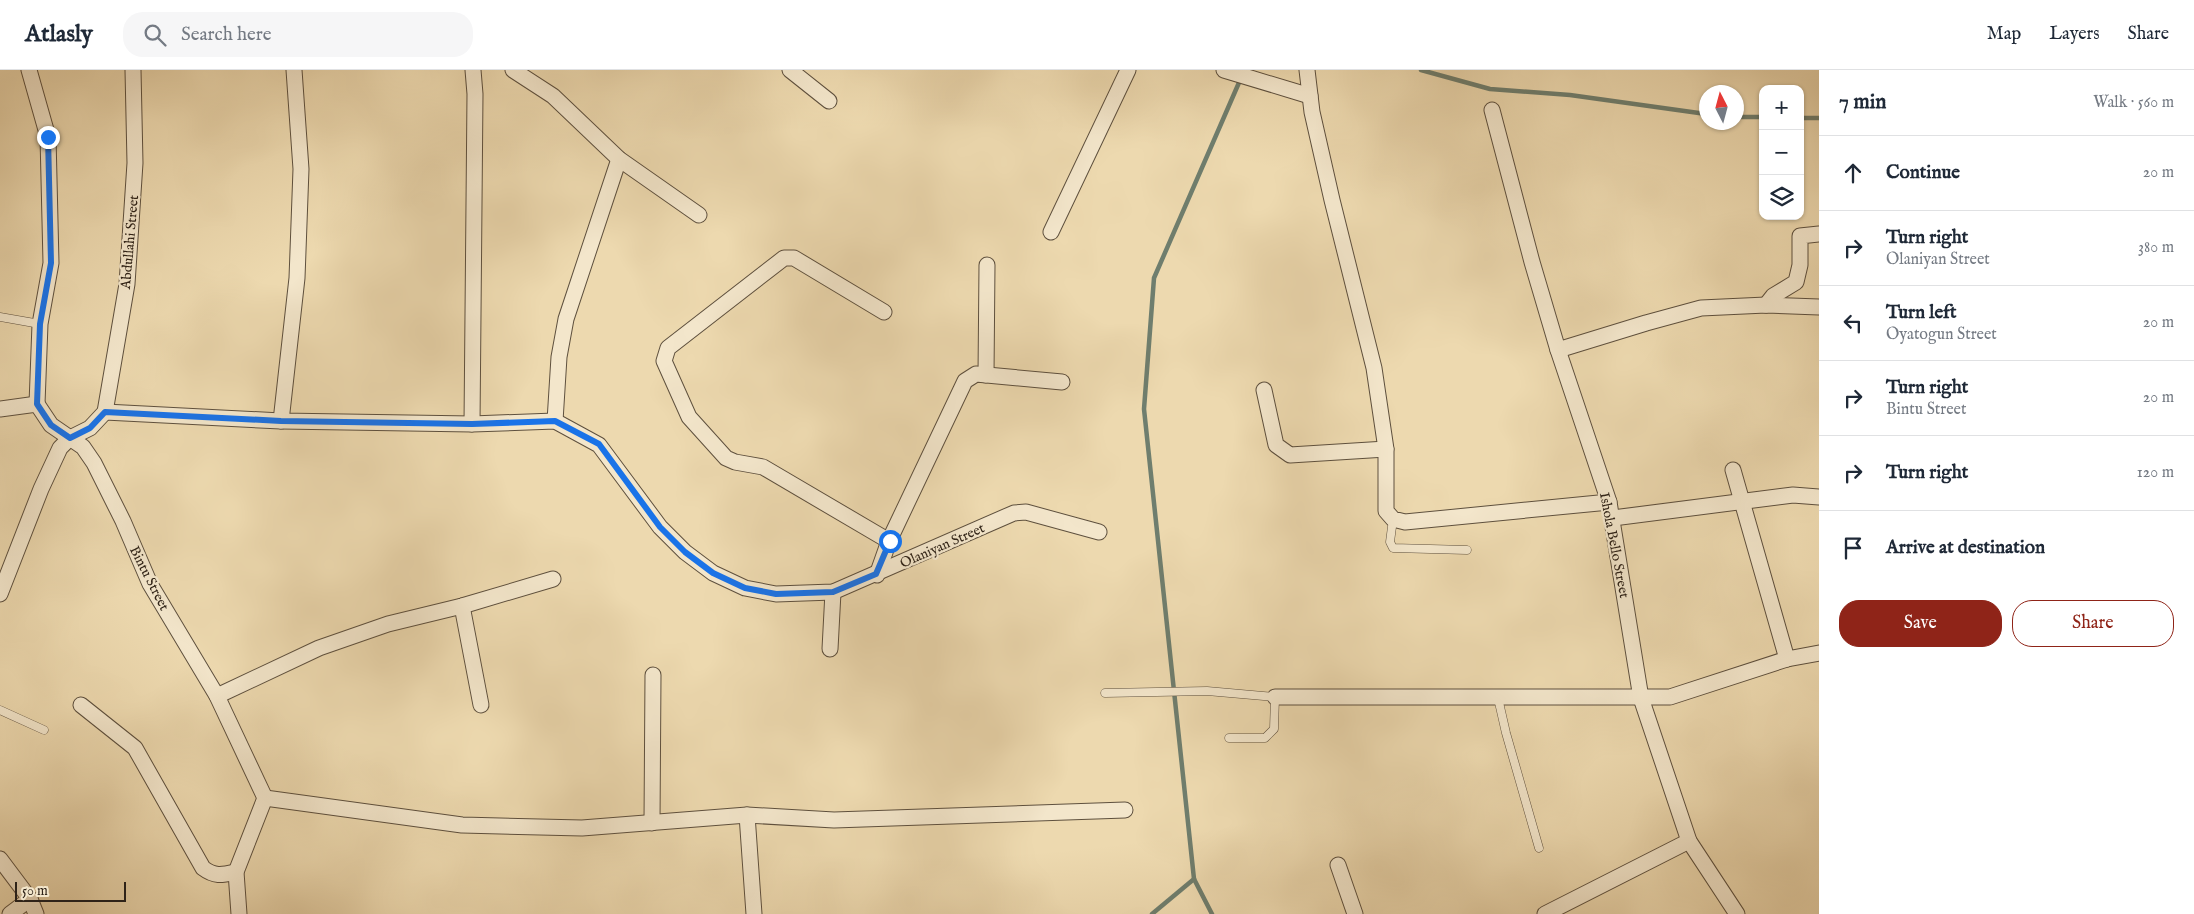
<!DOCTYPE html>
<html lang="en">
<head>
<meta charset="utf-8">
<style>
	body { margin:0; font-family:"IM FELL English",serif; background:#f6f6f7; color:#1f2937 }
	.controls { position:absolute; right:15px; top:15px; display:grid; overflow:hidden; border-radius:10px; box-shadow:0 1px 4px #0004 }
	.controls button { width:45px; height:45px; display:grid; place-items:center; padding:0; border:0; border-bottom:1px solid #e0e1e3; background:#fff; color:#1f2937; font:25px sans-serif }
	.compass { position:absolute; left:1699px; top:15px; width:45px; height:45px; border-radius:50%; background:#fff; box-shadow:0 1px 4px #0004; rotate:354deg }
	.scale { position:absolute; left:15px; bottom:12px; width:111px; box-sizing:border-box; padding-left:5px; border:2px solid #2f2318; border-top:0; font-size:14px; line-height:18px; white-space:nowrap; color:#2f2318; -webkit-text-stroke:4px #f3e6cb; paint-order:stroke }
	.stop { position:absolute; width:15px; height:15px; margin:-11px; border:4px solid #1a73e8; border-radius:50%; background:#fff }
	.stop.end { background:#1a73e8; border-color:#fff; box-shadow:0 1px 5px #0008 }
	.list { margin:0; padding:0; list-style:none }
	h2 { display:flex; justify-content:space-between; align-items:center; height:65px; margin:0; padding:0 20px; font-size:21px }
	h2 small { font-size:16px; font-weight:400; color:#747a83 }
	.list li { display:grid; grid-template-columns:32px 1fr auto; gap:15px; align-items:center; box-sizing:border-box; height:75px; padding:0 20px; border-top:1px solid #e0e1e3 }
	.list b { display:block; font-size:19px; white-space:nowrap }
	.list p { margin:0; font-size:16px; white-space:nowrap; color:#747a83 }
	.list em { font-size:16px; font-style:normal; color:#747a83 }
	.actions { display:flex; gap:10px; padding:15px 20px }
	.actions a { flex:1; padding:11px 0; border:1px solid #8f2418; border-radius:20px; text-align:center; font-size:18px; color:#8f2418 }
	.actions .main { background:#8f2418; color:#fff }
	.icon { flex:none; width:28px; height:28px; fill:none; stroke:currentColor; stroke-width:2; stroke-linecap:round; stroke-linejoin:round }
	.map { position:relative; flex:none; width:1819px; height:844px; overflow:hidden }
	header { display:flex; align-items:center; gap:30px; box-sizing:border-box; height:70px; padding:0 25px; background:#fff; border-bottom:1px solid #e0e1e3 }
	header strong { font-size:24px }
	nav { display:flex; gap:28px; margin-inline-start:auto; font-size:18px }
	.search { width:350px; height:45px; background:#f6f6f7; display:flex; align-items:center; gap:12px; box-sizing:border-box; padding:0 18px; border-radius:20px; color:#747a83; font-size:19px }
	main { display:flex }
	aside { flex:1; background:#fff }
	.map>svg:first-child { display:block }
	.lines { fill:none; stroke-linecap:round; stroke-linejoin:round }
	.stream { stroke:#6f7e6e; stroke-width:4.5 }
	.service-casing { stroke:#5e503e; stroke-width:9 }
	.minor-casing { stroke:#5e503e; stroke-width:17 }
	.service { stroke:#f3e6cb; stroke-width:8 }
	.minor { stroke:#f3e6cb; stroke-width:15 }
	.route { stroke:#1a73e8; stroke-width:6 }
	.labels { text-anchor:middle; stroke-width:4.5; stroke-linejoin:round; paint-order:stroke }
	.street-label { font-size:14px; fill:#2f2318; stroke:#f3e6cb }
</style>
</head>
<body>
<header>
<strong>Atlasly</strong>
<div class="search"><svg class="icon" aria-label="search" viewBox="0 0 24 24"><circle cx="10" cy="10" r="6"/><path d="M15 15l6 6"/></svg>Search here</div>
<nav><a>Map</a><a>Layers</a><a>Share</a></nav>
</header>
<main>
<div class="map">
<svg width="1819" height="844" viewBox="0 0 1819 844">
	<rect width="100%" height="100%" fill="#edd9af"/>
	<filter id="stains"><feTurbulence type="fractalNoise" baseFrequency=".004" numOctaves="4"/><feColorMatrix values="0 0 0 0 .2 0 0 0 0 .09 0 0 0 0 .02 0 0 0 .5 -.17"/></filter>
	<radialGradient id="worn" r=".72"><stop offset=".6" stop-color="#630" stop-opacity="0"/><stop offset="1" stop-color="#630" stop-opacity=".3"/></radialGradient>
	<g class="lines">
		<g class="stream">
			<polyline points="1421,0 1490,19 1570,25 1706,44"/>
			<polyline points="1736,47 1763,47"/>
			<polyline points="1800,48 1819,48"/>
			<polyline points="1152,844 1194,809"/>
			<polyline points="1212,844 1194,809 1144,339 1154,208 1241,8"/>
		</g>
		<g class="service-casing">
			<g id="service">
				<polyline points="0,247 40,254"/>
				<polyline points="1393,449 1390,472 1393,478 1467,480"/>
				<polyline points="1105,623 1207,621 1275,627 1274,659 1265,668 1229,668"/>
				<polyline points="1498,628 1506,663 1539,778"/>
				<polyline points="0,640 44,660"/>
			</g>
		</g>
		<g class="minor-casing">
			<g id="minor">
				<polyline points="29,0 48,67 51,193 40,254 37,334"/>
				<polyline points="513,0 553,26 619,89 699,145"/>
				<polyline points="790,0 829,31"/>
				<polyline points="1224,0 1310,26"/>
				<polyline points="1307,0 1312,42 1332,130 1374,298 1386,379 1386,441 1393,449 1405,452 1609,432"/>
				<polyline points="1492,40 1532,192 1558,280 1609,432 1641,628 1689,771 1737,844"/>
				<polyline points="1051,162 1128,0"/>
				<polyline points="1766,235 1773,226 1796,212 1800,195 1800,166 1819,164"/>
				<polyline points="884,242 794,188 784,188 668,278 664,291 689,347 726,388 735,392 763,397 889,471"/>
				<polyline points="1558,280 1646,253 1701,238 1766,235 1819,237"/>
				<polyline points="986,305 987,195"/>
				<polyline points="1264,320 1276,375 1290,385 1386,379"/>
				<polyline points="0,339 37,334 51,355 83,377 94,393 123,451 150,514 217,626 265,728"/>
				<polyline points="105,342 281,351 472,354 555,351 599,375 660,457 685,482 713,503 745,518 776,524 833,522 1014,443 1026,442 1099,462"/>
				<polyline points="105,342 127,214 135,93 133,0"/>
				<polyline points="281,351 297,208 301,99 294,0"/>
				<polyline points="555,351 559,287 566,249 619,89"/>
				<polyline points="472,354 475,24 473,0"/>
				<polyline points="1733,400 1787,589"/>
				<polyline points="1613,448 1793,425 1819,427"/>
				<polyline points="877,505 889,471 965,311 976,304 1062,312"/>
				<polyline points="0,524 41,419 60,378 70,368 90,358 105,342"/>
				<polyline points="462,536 481,635"/>
				<polyline points="830,579 833,522"/>
				<polyline points="217,626 319,578 388,554 462,536 553,509"/>
				<polyline points="1275,627 1670,627 1787,589 1819,583"/>
				<path d="M81,635l54,43 68,120c12,9 19,7 33,4"/>
				<polyline points="265,728 462,755 582,758 747,745 834,750 1125,740"/>
				<polyline points="747,745 754,844"/>
				<polyline points="652,753 653,605"/>
				<polyline points="0,789 30,829 36,844"/>
				<polyline points="1338,795 1355,844"/>
				<polyline points="10,844 30,829"/>
				<polyline points="239,844 236,802 265,728"/>
				<polyline points="1545,844 1689,771"/>
			</g>
		</g>
		<use href="#service" class="service"/>
		<use href="#minor" class="minor"/>
	</g>
	<g class="lines">
		<polyline class="route" points="48,67 51,193 40,254 37,334 51,355 70,368 90,358 105,342 281,351 472,354 555,351 599,374 660,457 685,482 713,503 745,518 776,524 833,522 876,504 890,471"/>
	</g>
	<g class="labels">
		<g class="street-label">
			<text transform="translate(129 172) rotate(-85)" y="5">Abdullahi Street</text>
			<text transform="translate(942 475) rotate(-24)" y="5">Olaniyan Street</text>
			<text transform="translate(1615 475) rotate(79)" y="5">Ishola Bello Street</text>
			<text transform="translate(150 508) rotate(63)" y="5">Bintu Street</text>
		</g>
	</g>
	<rect width="100%" height="100%" filter="url(#stains)"/>
	<rect width="100%" height="100%" fill="url(#worn)"/>
</svg>
<div class="controls">
<button>+</button>
<button>−</button>
<button><svg class="icon" aria-label="layers" viewBox="0 0 24 24"><path d="M12 4l9 5-9 5-9-5zM3 14l9 5 9-5"/></svg></button>
</div>
<svg class="compass" viewBox="-18 -18 36 36"><path d="M0-13l5 13h-10z" fill="#e53935"/><path d="M0 13l5-13h-10z" fill="#747a83"/></svg>
<div class="scale">50 m</div>
<div class="stop" style="left:890px;top:471px"></div>
<div class="stop end" style="left:48px;top:67px"></div>
</div>
<aside>
<h2>7 min<small>Walk · 560 m</small></h2>
<ul class="list">
<li><svg class="icon" aria-label="ahead" viewBox="0 0 24 24"><path d="M12 20V5M6 11l6-6 6 6"/></svg><div><b>Continue</b></div><em>20 m</em></li>
<li><svg class="icon" aria-label="right" viewBox="0 0 24 24"><path d="M7 20v-9h11M14 6l5 5-5 5"/></svg><div><b>Turn right</b><p>Olaniyan Street</p></div><em>380 m</em></li>
<li><svg class="icon" aria-label="left" viewBox="0 0 24 24"><path d="M17 20v-9H6M10 6l-5 5 5 5"/></svg><div><b>Turn left</b><p>Oyatogun Street</p></div><em>20 m</em></li>
<li><svg class="icon" aria-label="right" viewBox="0 0 24 24"><path d="M7 20v-9h11M14 6l5 5-5 5"/></svg><div><b>Turn right</b><p>Bintu Street</p></div><em>20 m</em></li>
<li><svg class="icon" aria-label="right" viewBox="0 0 24 24"><path d="M7 20v-9h11M14 6l5 5-5 5"/></svg><div><b>Turn right</b></div><em>120 m</em></li>
<li><svg class="icon" aria-label="arrive" viewBox="0 0 24 24"><path d="M6 21V4h12l-3 4 3 4H6"/></svg><div><b>Arrive at destination</b></div></li>
</ul>
<div class="actions"><a class="main">Save</a><a>Share</a></div>
</aside>
</main>
</body>
</html>
